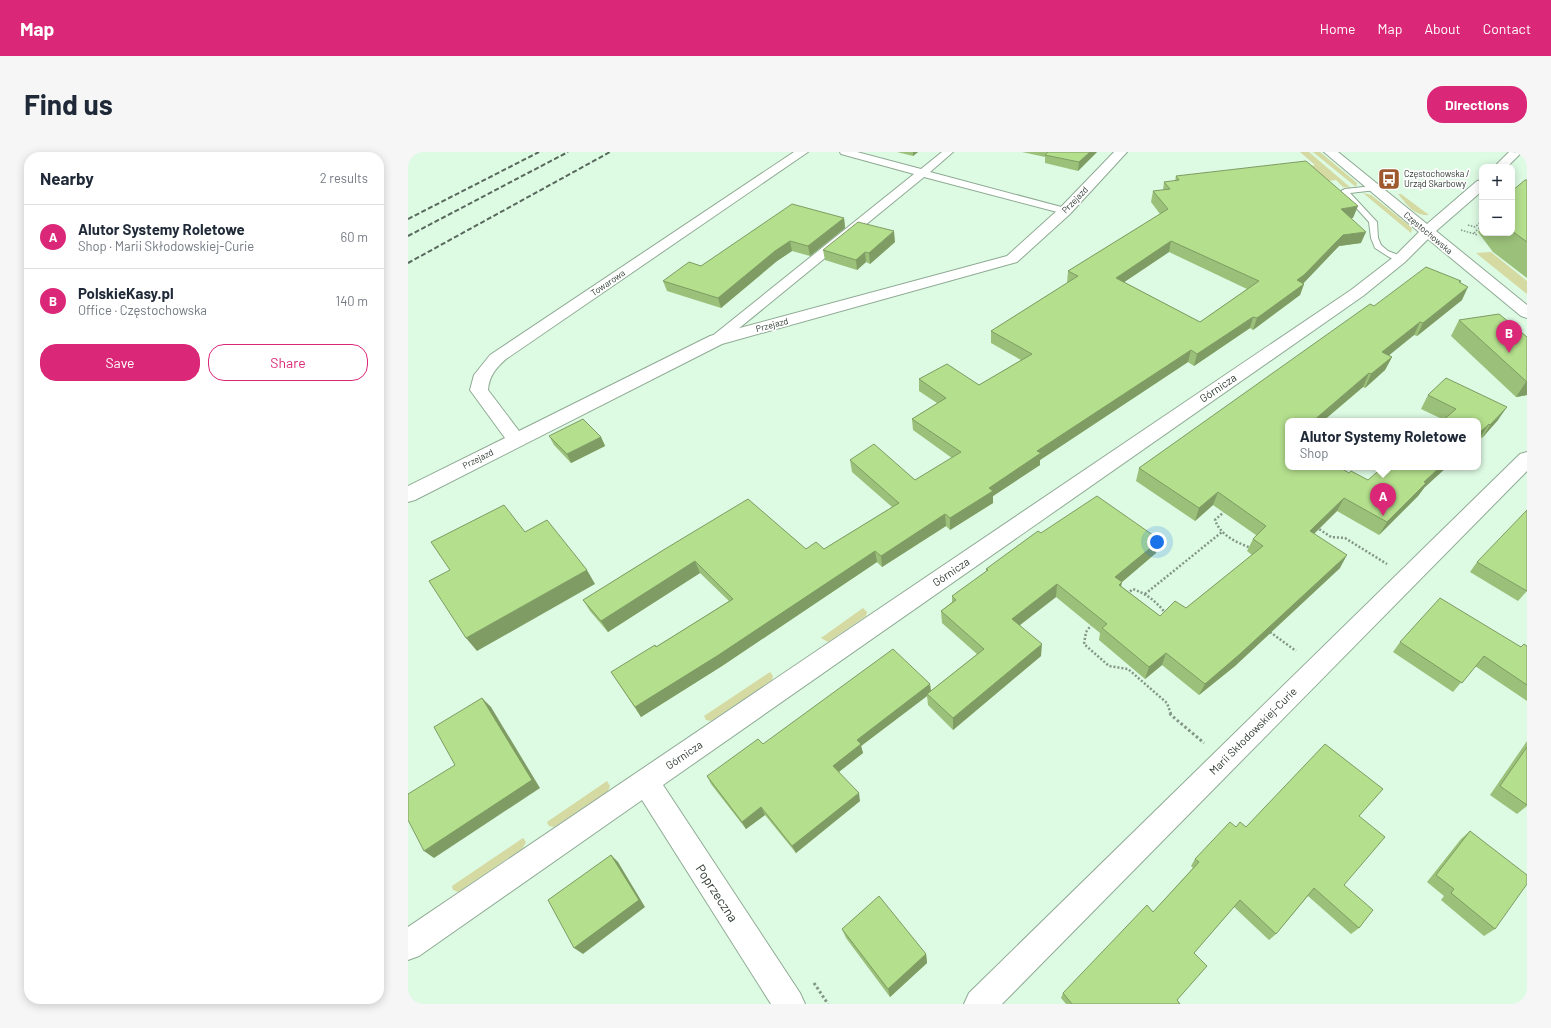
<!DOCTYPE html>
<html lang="en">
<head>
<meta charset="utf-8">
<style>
	body { margin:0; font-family:Barlow,sans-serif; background:#f6f6f7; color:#1f2937 }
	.controls { position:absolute; right:12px; top:12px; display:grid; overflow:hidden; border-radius:8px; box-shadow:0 2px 10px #0003 }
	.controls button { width:36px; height:36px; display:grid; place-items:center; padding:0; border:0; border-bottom:1px solid #e0e1e3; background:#fff; color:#1f2937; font:20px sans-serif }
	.you { position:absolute; left:749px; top:390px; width:14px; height:14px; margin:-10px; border:3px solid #fff; border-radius:50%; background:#1a73e8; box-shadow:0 0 0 6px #1a73e833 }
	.badge { display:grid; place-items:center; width:26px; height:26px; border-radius:50%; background:#db2777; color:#fff; font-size:13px; font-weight:700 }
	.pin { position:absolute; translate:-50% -33px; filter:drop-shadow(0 1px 2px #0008) }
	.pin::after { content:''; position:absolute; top:21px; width:14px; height:12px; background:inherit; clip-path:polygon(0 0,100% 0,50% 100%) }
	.popup { position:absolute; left:877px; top:266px; width:196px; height:52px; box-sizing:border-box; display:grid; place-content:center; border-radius:8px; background:#fff; filter:drop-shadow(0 1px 3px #0005); font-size:13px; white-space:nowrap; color:#747a83 }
	.popup b { font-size:15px; color:#1f2937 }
	.popup::after { content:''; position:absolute; left:50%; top:100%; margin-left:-8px; border:8px solid transparent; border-top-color:#fff }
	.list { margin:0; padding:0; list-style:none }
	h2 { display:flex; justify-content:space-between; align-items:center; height:52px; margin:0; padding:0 16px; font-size:17px }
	h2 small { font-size:13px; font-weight:400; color:#747a83 }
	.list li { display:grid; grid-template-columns:26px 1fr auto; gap:12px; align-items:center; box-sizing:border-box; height:64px; padding:0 16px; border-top:1px solid #e0e1e3 }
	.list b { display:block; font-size:15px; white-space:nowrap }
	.list p { margin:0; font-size:13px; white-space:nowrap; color:#747a83 }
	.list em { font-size:13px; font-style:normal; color:#747a83 }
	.actions { display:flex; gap:8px; padding:12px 16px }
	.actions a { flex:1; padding:9px 0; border:1px solid #db2777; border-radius:16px; text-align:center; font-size:14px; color:#db2777 }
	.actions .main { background:#db2777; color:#fff }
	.map { position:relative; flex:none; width:1119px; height:852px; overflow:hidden; border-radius:16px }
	header { display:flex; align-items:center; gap:24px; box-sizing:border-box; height:56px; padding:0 20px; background:#db2777; color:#fff }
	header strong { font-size:19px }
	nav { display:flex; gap:22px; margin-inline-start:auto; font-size:14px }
	.intro { display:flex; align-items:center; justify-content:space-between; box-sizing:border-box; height:96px; padding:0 24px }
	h1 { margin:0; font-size:28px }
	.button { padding:10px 18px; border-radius:16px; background:#db2777; color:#fff; font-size:14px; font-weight:700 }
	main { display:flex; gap:24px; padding:0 24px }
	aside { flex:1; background:#fff; border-radius:16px; box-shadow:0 2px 10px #0003 }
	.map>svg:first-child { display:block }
	.green { fill:#d5d9a2 }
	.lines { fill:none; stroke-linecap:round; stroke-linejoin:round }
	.service-casing { stroke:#8faa94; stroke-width:2 }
	.pedestrian-casing { stroke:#8faa94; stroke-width:2 }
	.minor-casing { stroke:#8faa94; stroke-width:2 }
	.path-far2 { stroke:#829687; stroke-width:1.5; stroke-dasharray:1.5 1.5; stroke-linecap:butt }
	.path-far1 { stroke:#829687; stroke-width:2.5; stroke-dasharray:2 2; stroke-linecap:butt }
	.path { stroke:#829687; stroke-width:3; stroke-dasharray:2.5 2.5; stroke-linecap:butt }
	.service { fill:#fff; fill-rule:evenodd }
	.pedestrian { fill:#fff; fill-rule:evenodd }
	.minor { fill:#fff; fill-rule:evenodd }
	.rail { stroke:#59695d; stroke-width:2; stroke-dasharray:5 2.5; stroke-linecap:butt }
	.wall { fill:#9bc079; fill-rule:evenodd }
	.shaded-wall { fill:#7e9c63 }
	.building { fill:#b4df8d; stroke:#7e9c63; fill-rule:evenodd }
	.labels { text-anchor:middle; stroke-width:3.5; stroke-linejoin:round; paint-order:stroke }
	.far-poi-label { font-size:9px; fill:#2c382f; stroke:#fff; text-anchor:start }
	.far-street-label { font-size:9px; fill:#2c382f; stroke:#fff }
	.street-label { font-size:11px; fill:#2c382f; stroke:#fff }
	.near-street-label { font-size:13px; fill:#2c382f; stroke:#fff }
</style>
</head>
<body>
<header>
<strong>Map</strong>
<nav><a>Home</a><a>Map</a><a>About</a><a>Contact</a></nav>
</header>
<div class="intro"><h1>Find us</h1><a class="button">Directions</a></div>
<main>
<aside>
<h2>Nearby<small>2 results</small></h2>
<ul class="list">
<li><span class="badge">A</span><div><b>Alutor Systemy Roletowe</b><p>Shop · Marii Skłodowskiej-Curie</p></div><em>60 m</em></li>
<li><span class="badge">B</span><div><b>PolskieKasy.pl</b><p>Office · Częstochowska</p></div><em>140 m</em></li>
</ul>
<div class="actions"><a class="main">Save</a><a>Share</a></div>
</aside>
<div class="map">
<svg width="1119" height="852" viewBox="0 0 1119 852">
	<rect width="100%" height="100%" fill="#ddfae3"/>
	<g class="green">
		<polygon points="892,0 901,0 943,36 935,35 928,28 919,29 901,14 907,13"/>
		<polygon points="905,0 912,0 949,31 948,35"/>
		<polygon points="955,41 963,43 1002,74 1004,77 1003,81"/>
		<path d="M990,42h3l28,21c-16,1 -22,-11 -31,-21z"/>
		<polygon points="1083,100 1119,129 1119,142 1068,101"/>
		<polygon points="455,456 459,460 458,464 420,490 413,486"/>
		<polygon points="362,520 365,524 364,528 303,569 298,568 296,564"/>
		<polygon points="199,629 202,634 200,639 146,675 141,674 139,670"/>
		<polygon points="115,686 118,690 115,696 50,740 45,738 44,734"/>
	</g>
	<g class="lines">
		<g class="service-casing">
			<polygon id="service" points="965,34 969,36 968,38 942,41 969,70 970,86 973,93 980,99 995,105 995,109 989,109 981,105 967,96 963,86 961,70 933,39 937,37"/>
		</g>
		<g class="pedestrian-casing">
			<polygon id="pedestrian" points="432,0 449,0 513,17 534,0 545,0 522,20 661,57 663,59 661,61 657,62 516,25 313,191 308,192 303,191 301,188 303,185 506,22 433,2"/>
		</g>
		<g class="minor-casing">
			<g id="minor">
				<path d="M386,0h14l-302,207c-10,9 -17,17 -18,31l31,41 191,-95 297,-80 53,-48 54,-56h13l-57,62 -53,48 -295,82 -307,156 -7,2v-16l97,-48 -35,-48 4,-15 16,-20z"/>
				<polygon points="916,0 930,0 1019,72 1069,29 1074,28 1074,39 1028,79 1119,153 1119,166 1113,164 1020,87 997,110 955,144 255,633 392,841 397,852 363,852 234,648 11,804 0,808 0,775 943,138 987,104 1011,80"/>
				<polygon points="1101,0 1114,0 1099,15 1086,15"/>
				<polygon points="1119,300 1119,319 594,852 556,852 561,841 1112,302"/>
			</g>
		</g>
		<g class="path-far2">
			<polyline points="1060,73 1067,75 1074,69"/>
			<polyline points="1053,78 1070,83"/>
			<polyline points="1066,81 1074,73"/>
		</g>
		<g class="path-far1">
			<path d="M817,359l-10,9c6,16 21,22 36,28"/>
			<polyline points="908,375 923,385 937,386 979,412"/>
			<path d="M719,442l6,-5c14,5 24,13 33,25"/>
			<polyline points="737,442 814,380"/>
			<polyline points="684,472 678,480 676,492 701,514 720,517 759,551 763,562"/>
			<polyline points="862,480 888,499"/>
		</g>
		<g class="path">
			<polyline points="762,561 763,563 796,591"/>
			<polyline points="406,831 420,852"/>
		</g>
		<use href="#service" class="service"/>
		<use href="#pedestrian" class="pedestrian"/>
		<use href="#minor" class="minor"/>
		<g class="rail">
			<polyline points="0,67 131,0"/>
			<polyline points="0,84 160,0"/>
			<polyline points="0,111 202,0"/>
		</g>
	</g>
	<g class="wall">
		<polygon points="489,0 510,0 505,4"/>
		<polygon points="614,0 689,0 670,19 637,11 637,5"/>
		<path d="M768,24l177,42h-2l10,25 -22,3 -36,37 1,1 -4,11 -47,35 -3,-2 -56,38 -6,-4 -148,98v5l-47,31v7l-43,27 -4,-4 -64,41 -5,-5 -155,104 -81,51 -30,-45 45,-25 73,-46 -29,-28 -92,59 -18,-21 -7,-11 82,-51h159l68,-42 -40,-35 -2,-12 65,20 37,-22 -39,-28 -1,-11 25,-16 -18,-12v-12l60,6 42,-25 -30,-17v-12l76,-48 1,-12 92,-57 -9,-12 2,-11 10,-1 1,-8 11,-1zM761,100l78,37 -47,33 -76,-40z"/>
		<polygon points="1119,28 1119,126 1085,100 1070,80 1074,73 1074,81 1104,81 1104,39"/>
		<polygon points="436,66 437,76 402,104 384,99 369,109 313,156 259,139 255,129 293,114"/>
		<polygon points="487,90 462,112 458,110 449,118 417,108 415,98"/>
		<polygon points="1053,129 1052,131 1054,148 1009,184 1006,183 980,203 984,205 977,218 957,236 955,235 915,269 880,269 880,315 941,321 960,328 1016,336 1010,344 971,383 929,359 906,381 932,416 827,514 791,543 754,513 737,527 691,488 692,481 648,445 612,473 633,504 545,578 520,553 519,544 453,594 455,601 431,620 452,649 388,701 357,663 338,677 303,632 299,624 522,532 523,539 569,502 534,471 533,459 544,450 544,444 578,420 578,417 633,381 748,401 714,430 713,434 752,464 778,456 844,403 839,399 845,387 848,383 805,353 787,369 728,329 731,316 966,154"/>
		<polygon points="1051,168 1119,185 1119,243 1108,245 1043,184"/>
		<polygon points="1020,243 1090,268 1074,286 1013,257"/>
		<polygon points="141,284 193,285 197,294 163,311 146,293"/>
		<polygon points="1069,410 1119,439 1110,449 1062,420"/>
		<polygon points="992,490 1113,495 1119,494 1119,549 1067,514 1045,540 985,500"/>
		<polygon points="1119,589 1119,654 1109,662 1082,643"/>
		<polygon points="951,664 936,733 951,776 943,782 900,744 868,782 861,788 826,755 786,801 769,848 772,852 658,852 653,846 655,841 745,760 785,716 783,714 787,707 828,675 838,675"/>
		<polygon points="1062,679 1087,777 1076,784 1033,748 1036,744 1019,730 1053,687"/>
		<polygon points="434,777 518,802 519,811 482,845 438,786"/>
		<polygon points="1119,843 1119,852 1114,852"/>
	</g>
	<g class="shaded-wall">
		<polygon points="505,0 510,0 505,4"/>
		<polygon points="682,0 689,0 670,19 671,10"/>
		<polygon points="950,54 945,66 929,68 933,57"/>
		<polygon points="436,66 437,76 402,104 400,94"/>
		<polygon points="486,79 487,90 462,112 461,101"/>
		<polygon points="958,80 953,91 931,94 892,135 889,128 935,83"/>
		<polygon points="382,89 384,99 369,109 313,156 310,146 367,99"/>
		<polygon points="763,89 761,100 706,137 708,126"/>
		<polygon points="457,100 458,110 449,118 448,108"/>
		<polygon points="896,132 892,143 845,178 849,166"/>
		<polygon points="1060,135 1054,148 1009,184 1015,171"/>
		<polygon points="845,165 842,176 786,214 789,202"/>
		<polygon points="1012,170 1006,183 968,214 974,200"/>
		<polygon points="783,198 780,210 632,308 632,313 585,344 585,351 542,378 542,366 581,336 629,299"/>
		<polygon points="984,205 977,218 957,236 963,222"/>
		<polygon points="961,221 955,235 915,269 905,269"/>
		<polygon points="1118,230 1119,230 1119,243 1108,245"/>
		<polygon points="1099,255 1090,268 1074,286 1082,273"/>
		<polygon points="1081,272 1072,285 1070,287 1070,282"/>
		<polygon points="193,285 197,294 163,311 159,302"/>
		<polygon points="1032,315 1039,315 1016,336 1010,344 971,383 979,370 1016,330"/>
		<polygon points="810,340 805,353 787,369 791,356"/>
		<polygon points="936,346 929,359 896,392 902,379"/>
		<polygon points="537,362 538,374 474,415 473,404"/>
		<polygon points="752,388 748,401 714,430 711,443 707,425"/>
		<polygon points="467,399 469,410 314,514 233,565 227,555"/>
		<polygon points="939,403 932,416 827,514 791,543 797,532"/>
		<polygon points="287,409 292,421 200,480 193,469"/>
		<polygon points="179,418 187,432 69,499 58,486"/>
		<polygon points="649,432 648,445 604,479 604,467"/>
		<polygon points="634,492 633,504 545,578 545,566"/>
		<polygon points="758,501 754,513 737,527 741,515"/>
		<polygon points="522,532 523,541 519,542 519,544 453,594 455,601 428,622 425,614 449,588"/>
		<polygon points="74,546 83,555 132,636 26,706 16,699"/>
		<polygon points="451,641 452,649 388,701 384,694"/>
		<polygon points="353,655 357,663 338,677 334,670"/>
		<polygon points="203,703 210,710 237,755 175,802 166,796"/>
		<polygon points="518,802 519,811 482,845 480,837"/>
	</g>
	<g class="building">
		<polygon points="640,0 682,0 671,10 637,3"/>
		<path d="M898,9l52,45 -17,3 25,23 -23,3 -39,40 -7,5 7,4 -47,34 -4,-1 -56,37 -6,-4 -154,101 4,2 -52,35 4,3 -43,27 -5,-4 -64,42 -6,-5 -158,105 -82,51 -24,-35 44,-27 1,2 77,-48 -38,-38 -94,60 -18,-21 82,-51 83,-50 58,50 10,-7 8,7 75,-46 -49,-43 24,-16 41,36 46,-28 -49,-33 34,-21 -27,-19 28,-15 32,21 53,-31 -41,-23 87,-55 -10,-5 100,-62 -15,-18 17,-2 -6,-7 15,-2 -3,-4zM763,89l88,40 -59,41 -84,-44z"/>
		<polygon points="1117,28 1119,28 1119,90 1104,79 1104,39"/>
		<polygon points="384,52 436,66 400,94 382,89 367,99 310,146 255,129 281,110 293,114"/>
		<polygon points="450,70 486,79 461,101 457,100 448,108 415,98"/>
		<polygon points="1018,115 1053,129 1051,130 1060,135 1015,171 1012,170 974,200 984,205 963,222 961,221 905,269 880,269 880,315 931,315 941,321 943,319 960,328 975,315 1032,315 1016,330 1018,331 979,370 936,346 902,379 939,403 832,502 797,532 758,501 741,515 694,476 699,472 649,432 604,467 634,492 545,566 519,542 576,497 533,459 548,448 544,444 580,418 578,417 630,379 633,381 689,344 752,388 707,425 714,430 711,433 752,464 767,449 778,456 855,394 845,387 858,374 810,340 791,356 731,316 962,152 966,154"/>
		<polygon points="1091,162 1119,185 1119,230 1051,168"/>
		<polygon points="1038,226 1099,255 1082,273 1081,272 1070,282 1070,269 1034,269 1048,257 1020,243"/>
		<polygon points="175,267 193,285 159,302 141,284"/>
		<polygon points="96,353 117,380 139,368 179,418 58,486 21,429 42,418 23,390"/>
		<polygon points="1119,358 1119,439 1069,410"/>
		<polygon points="1032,446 1113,495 1116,492 1119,494 1119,533 1076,504 1054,531 992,490"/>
		<polygon points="485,497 522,532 449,588 453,592 425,614 451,641 384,694 353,655 334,670 299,624 350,587 355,592"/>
		<polygon points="74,546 124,628 16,699 0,668 0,642 47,613 26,575"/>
		<polygon points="917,592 975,637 951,664 977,685 936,733 965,758 951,776 906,736 868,782 832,748 786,801 799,814 769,848 772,852 664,852 655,841 739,753 745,760 791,710 787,707 822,670 828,675 832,670 838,675"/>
		<polygon points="1119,595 1119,653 1092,634"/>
		<polygon points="1062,679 1119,723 1119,732 1087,777 1043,741 1046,737 1028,723"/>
		<polygon points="203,703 231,748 166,796 140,748"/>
		<polygon points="471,744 518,802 480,837 434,777"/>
	</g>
	<defs>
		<g id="bus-square" transform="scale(1.15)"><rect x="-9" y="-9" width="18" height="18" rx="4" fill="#9d582d" stroke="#fff"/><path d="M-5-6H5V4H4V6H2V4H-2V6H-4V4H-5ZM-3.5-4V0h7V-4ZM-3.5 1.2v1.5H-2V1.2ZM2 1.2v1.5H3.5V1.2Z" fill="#fff"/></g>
	</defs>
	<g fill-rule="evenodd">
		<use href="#bus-square" x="981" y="27"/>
	</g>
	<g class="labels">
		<g class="far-poi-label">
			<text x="996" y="25">Częstochowska /<tspan x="996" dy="10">Urząd Skarbowy</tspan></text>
		</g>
		<g class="far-street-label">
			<text transform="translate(667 48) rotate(-46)" y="3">Przejazd</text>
			<text transform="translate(1020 81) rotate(40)" y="3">Częstochowska</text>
			<text transform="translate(200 131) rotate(-34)" y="3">Towarowa</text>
			<text transform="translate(364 173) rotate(-15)" y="3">Przejazd</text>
			<text transform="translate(70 307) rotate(-27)" y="3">Przejazd</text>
		</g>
		<g class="street-label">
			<text transform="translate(810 236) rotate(-34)" y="4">Górnicza</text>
			<text transform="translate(543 420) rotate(-34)" y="4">Górnicza</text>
			<text transform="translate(845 579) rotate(-45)" y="4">Marii Skłodowskiej-Curie</text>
			<text transform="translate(276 603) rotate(-34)" y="4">Górnicza</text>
		</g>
		<g class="near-street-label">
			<text transform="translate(309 741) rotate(57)" y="5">Poprzeczna</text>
		</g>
	</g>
</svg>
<div class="controls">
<button>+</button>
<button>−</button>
</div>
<div class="you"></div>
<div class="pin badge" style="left:975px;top:364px">A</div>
<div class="popup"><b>Alutor Systemy Roletowe</b>Shop</div>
<div class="pin badge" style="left:1101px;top:201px">B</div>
</div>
</main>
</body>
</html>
